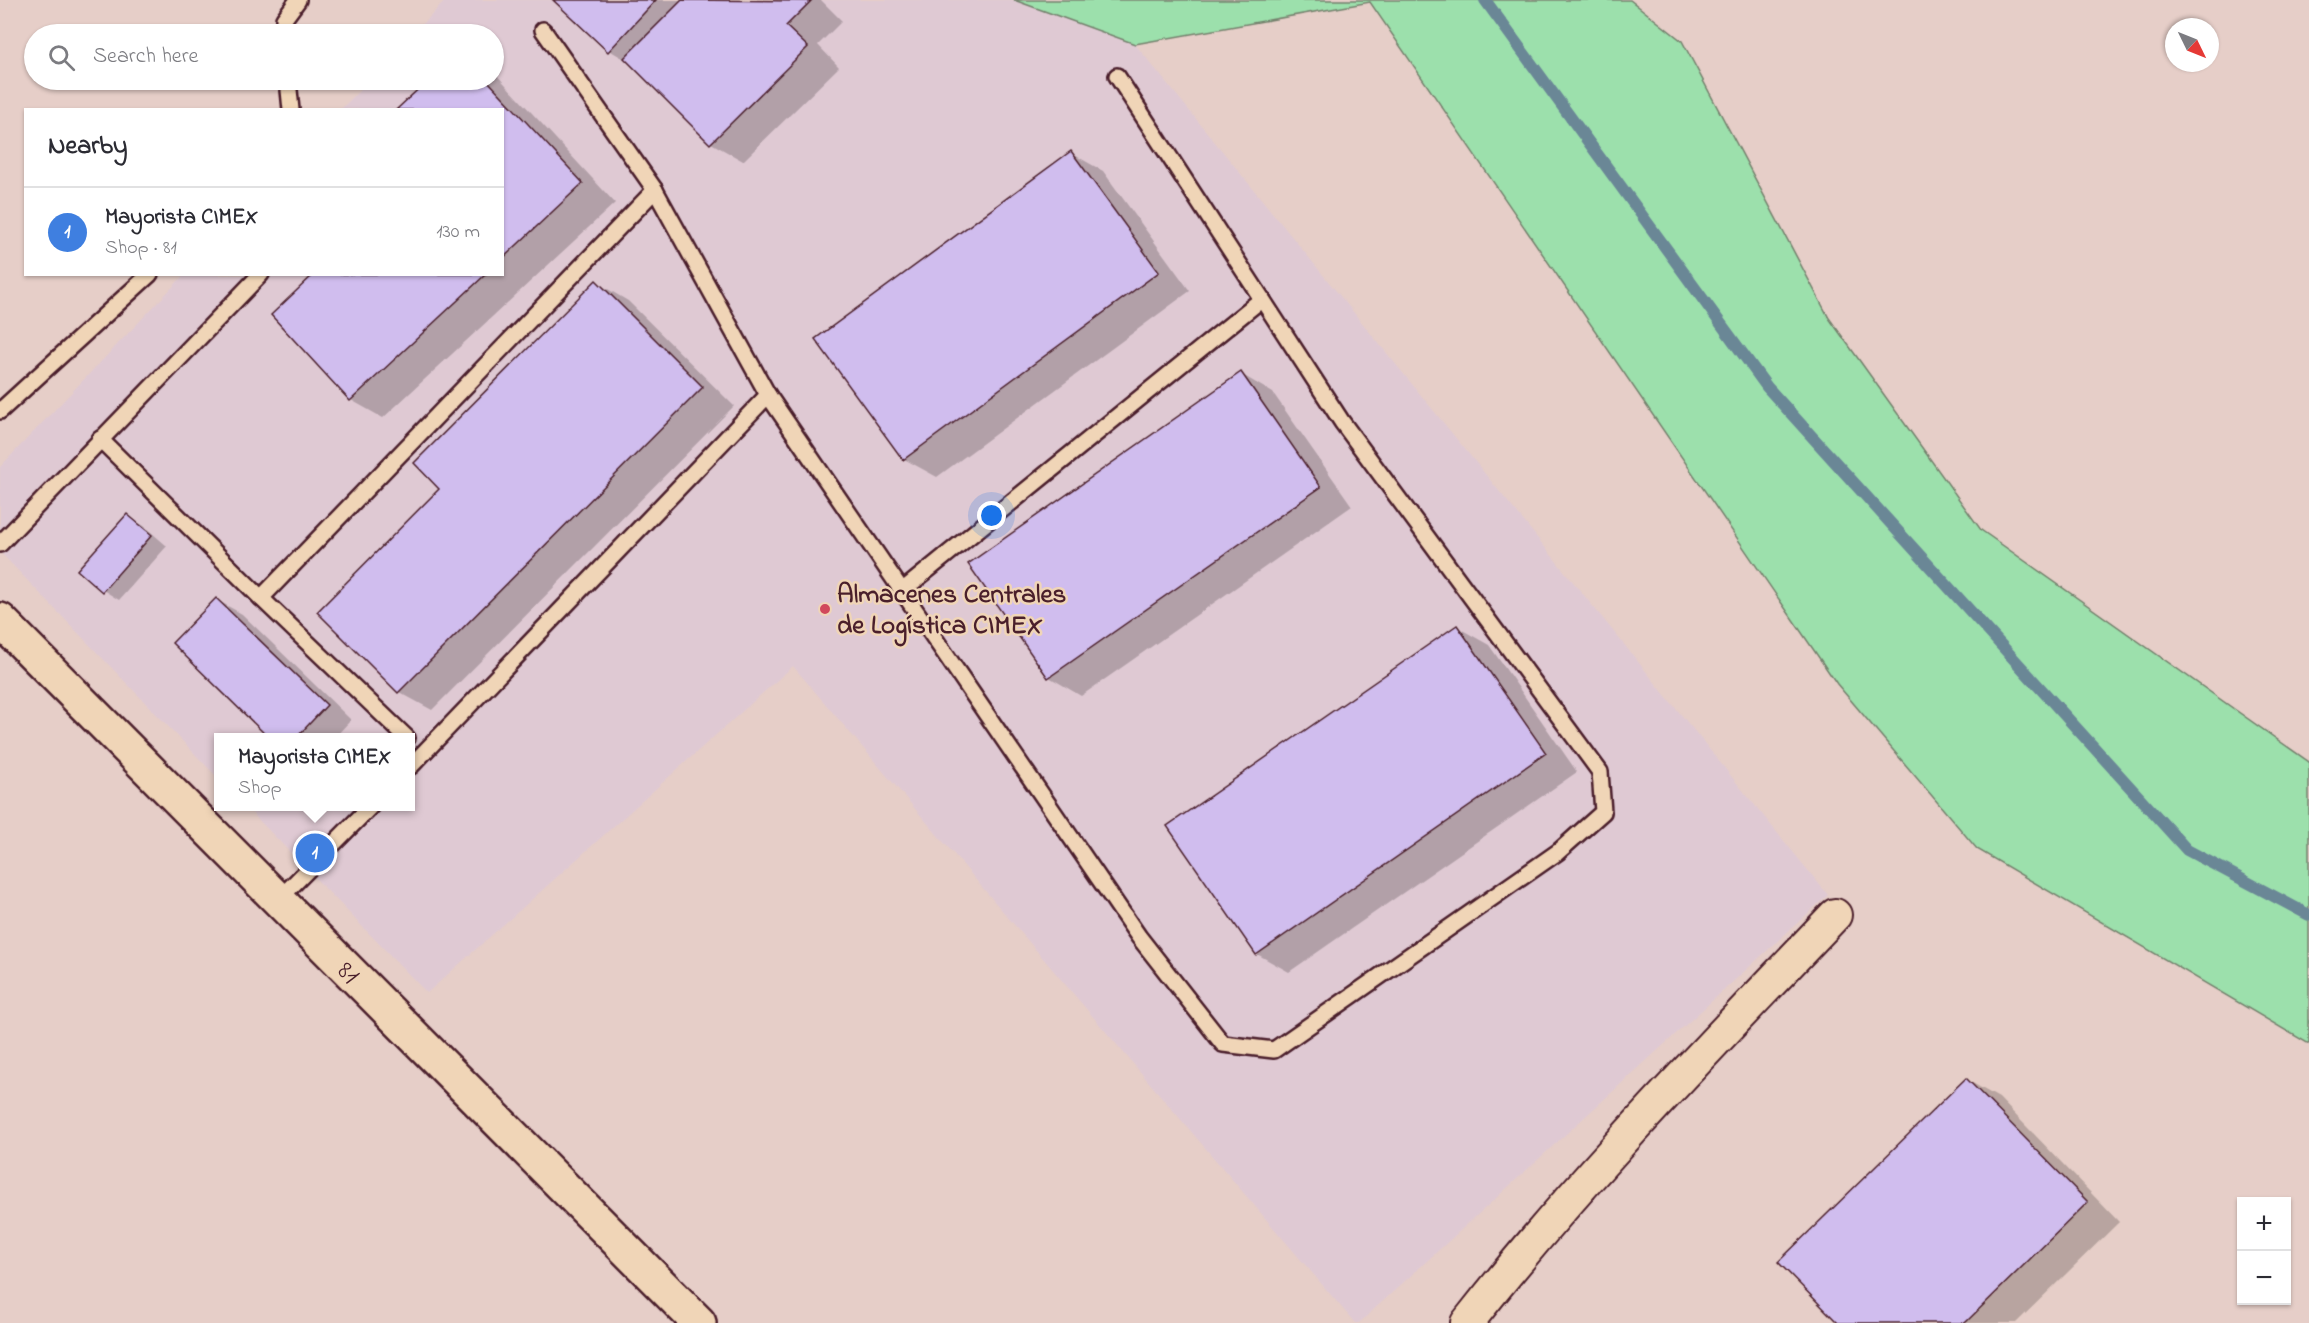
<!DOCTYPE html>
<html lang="en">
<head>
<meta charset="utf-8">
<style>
	body { margin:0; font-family:"Indie Flower",sans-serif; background:#f2f2f3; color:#2b2b33 }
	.controls { position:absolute; right:18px; bottom:18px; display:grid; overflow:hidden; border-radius:0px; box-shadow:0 2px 4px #0004 }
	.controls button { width:54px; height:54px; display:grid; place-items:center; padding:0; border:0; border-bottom:2px solid #e1e1e2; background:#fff; color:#2b2b33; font:30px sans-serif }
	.compass { position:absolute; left:2165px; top:18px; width:54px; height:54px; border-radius:50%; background:#fff; box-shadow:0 2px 4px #0004; rotate:133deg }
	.you { position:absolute; left:992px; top:516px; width:21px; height:21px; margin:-15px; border:4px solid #fff; border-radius:50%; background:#1a73e8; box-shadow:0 0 0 9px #1a73e833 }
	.badge { display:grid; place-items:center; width:39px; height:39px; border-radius:50%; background:#ea580c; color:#fff; font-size:20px; font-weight:700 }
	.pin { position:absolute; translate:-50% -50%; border:3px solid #fff; box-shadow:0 2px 6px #0006 }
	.popup { position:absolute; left:214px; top:733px; width:201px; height:78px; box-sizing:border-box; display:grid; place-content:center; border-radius:0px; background:#fff; filter:drop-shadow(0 2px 4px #0005); font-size:20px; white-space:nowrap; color:#7c7c81 }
	.popup b { font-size:22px; color:#2b2b33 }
	.popup::after { content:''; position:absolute; left:50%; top:100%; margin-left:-12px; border:12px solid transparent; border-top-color:#fff }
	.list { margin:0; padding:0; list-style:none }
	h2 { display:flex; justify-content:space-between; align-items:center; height:78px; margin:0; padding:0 24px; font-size:26px }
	h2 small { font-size:20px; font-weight:400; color:#7c7c81 }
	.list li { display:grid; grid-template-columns:39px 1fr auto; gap:18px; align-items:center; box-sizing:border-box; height:90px; padding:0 24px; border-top:2px solid #e1e1e2 }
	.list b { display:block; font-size:22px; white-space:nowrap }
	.list p { margin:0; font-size:20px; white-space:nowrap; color:#7c7c81 }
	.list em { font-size:20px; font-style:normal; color:#7c7c81 }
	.icon { flex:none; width:33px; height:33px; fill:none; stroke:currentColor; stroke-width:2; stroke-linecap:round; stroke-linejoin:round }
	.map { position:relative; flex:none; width:2309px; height:1323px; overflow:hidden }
	.search { position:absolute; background:#fff; box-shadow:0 2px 4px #0004; left:24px; top:24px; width:480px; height:66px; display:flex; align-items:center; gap:15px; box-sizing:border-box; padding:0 21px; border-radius:33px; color:#7c7c81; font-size:22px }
	.panel { position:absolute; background:#fff; box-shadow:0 2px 4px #0004; left:24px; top:108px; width:480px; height:168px; border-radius:0px }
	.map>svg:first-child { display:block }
	.built { fill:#dfc9d3 }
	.green { fill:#9ce0ac; stroke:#73806c; stroke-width:1.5 }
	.shadow { fill:#0003 }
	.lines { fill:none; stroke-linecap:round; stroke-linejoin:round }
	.stream { stroke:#6a8796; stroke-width:12 }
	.building { fill:#d0bdee; stroke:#4a1f2b; stroke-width:1.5 }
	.service-casing { stroke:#4a1f2b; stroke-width:20 }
	.minor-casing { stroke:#4a1f2b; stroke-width:36 }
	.tertiary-casing { stroke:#4a1f2b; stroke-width:38 }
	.service { stroke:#f0d5b7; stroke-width:15 }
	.minor { stroke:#f0d5b7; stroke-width:32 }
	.tertiary { stroke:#f0d5b7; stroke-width:33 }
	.poi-dot { fill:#d1495b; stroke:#f0d5b7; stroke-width:2 }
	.labels { text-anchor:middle; stroke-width:5; stroke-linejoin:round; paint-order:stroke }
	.poi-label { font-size:27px; font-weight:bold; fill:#4a1f2b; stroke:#f0d5b7; text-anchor:start }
	.street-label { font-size:27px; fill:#4a1f2b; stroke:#f0d5b7 }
</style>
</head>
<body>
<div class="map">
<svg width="2309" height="1323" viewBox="0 0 2309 1323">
	<rect width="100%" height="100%" fill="#e6cec8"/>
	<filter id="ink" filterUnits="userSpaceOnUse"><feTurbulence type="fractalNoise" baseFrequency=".0167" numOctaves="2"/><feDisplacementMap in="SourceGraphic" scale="12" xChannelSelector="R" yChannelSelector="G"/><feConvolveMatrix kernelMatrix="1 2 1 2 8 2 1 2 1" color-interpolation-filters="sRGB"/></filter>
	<g filter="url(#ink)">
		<polygon class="built" points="446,0 1014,0 1135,44 1828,895 1359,1323 1355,1323 793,666 427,993 246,807 411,806 411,738 219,738 219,779 0,552 0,467 184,275 502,274 502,110 341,109 370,80 494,80 494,34 413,34"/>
		<polygon class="green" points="1014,0 1630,0 1682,41 1829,318 1981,530 2309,762 2309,1044 1977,849 1837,684 1370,2 1135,44"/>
		<g class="shadow">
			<polygon points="555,0 821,0 842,21 818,45 839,67 743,161 711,143 633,64 609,50"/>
			<polygon points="494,72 615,203 383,418 351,400 316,274 502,274 502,110 398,110 430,80 494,80"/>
			<polygon points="1071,153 1103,171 1190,291 937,477 904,459"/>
			<polygon points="596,282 628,301 734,406 432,710 399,692 319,612 441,489"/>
			<polygon points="1241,374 1273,393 1352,506 1081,696 1049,677"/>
			<polygon points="127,516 144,526 167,546 119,600 103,590"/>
			<polygon points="217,600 242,614 351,720 334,738 272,738"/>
			<polygon points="1457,627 1489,645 1577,772 1289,972 1257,954"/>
			<polygon points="1967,1080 1999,1098 2119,1222 2016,1323 1841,1323"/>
		</g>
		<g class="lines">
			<polyline class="stream" points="1485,0 1767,387 2187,850 2309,915"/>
		</g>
		<g class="building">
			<polygon points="553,0 656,0 608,52"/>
			<polygon points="682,0 811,1 786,26 808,47 710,144 624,58"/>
			<polygon points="428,80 487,80 583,183 502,259 502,110 396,110"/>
			<polygon points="1071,151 1159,272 903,460 815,339"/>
			<polygon points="314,274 486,274 350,401 271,315"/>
			<polygon points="596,280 703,387 398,693 317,612 439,489 414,463"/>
			<polygon points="1241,372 1321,487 1048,678 968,564"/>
			<polygon points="127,514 152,535 102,592 77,570"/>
			<polygon points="216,598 327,705 296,738 269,738 172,643"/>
			<polygon points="1457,625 1546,753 1256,955 1167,826"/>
			<polygon points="1966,1078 2088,1202 1965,1323 1838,1323 1778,1262"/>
		</g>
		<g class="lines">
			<g class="service-casing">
				<g id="service">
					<polyline points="543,30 655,190 768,395 1139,937 1223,1044 1274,1050 1558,852 1603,812 1600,772 1342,422 1117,76"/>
					<polyline points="285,34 284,19 298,0"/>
					<polyline points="288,80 291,110"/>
					<polyline points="0,411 150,274"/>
					<polyline points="100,439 261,598 407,738"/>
					<polyline points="0,544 261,274"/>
					<polyline points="902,591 1262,299"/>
					<polyline points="261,598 655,190"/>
					<polyline points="411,766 768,395"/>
					<polyline points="278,900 371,806"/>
				</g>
			</g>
			<g class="minor-casing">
				<path id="minor" d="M1467,1323c113,-144 242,-275 368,-408"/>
			</g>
			<g class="tertiary-casing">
				<polyline id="tertiary" points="0,620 699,1323"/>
			</g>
			<use href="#service" class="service"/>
			<use href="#minor" class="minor"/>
			<use href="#tertiary" class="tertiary"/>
		</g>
	</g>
	<circle class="poi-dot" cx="825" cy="609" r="6"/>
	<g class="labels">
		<g class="poi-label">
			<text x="837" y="602">Almacenes Centrales<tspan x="837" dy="31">de Logística CIMEX</tspan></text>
		</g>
		<g class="street-label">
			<text transform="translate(349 972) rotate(45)" y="9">81</text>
		</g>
	</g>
</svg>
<div class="controls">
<button>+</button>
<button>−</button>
</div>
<svg class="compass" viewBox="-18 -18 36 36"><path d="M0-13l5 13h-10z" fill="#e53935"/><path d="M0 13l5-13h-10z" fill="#7c7c81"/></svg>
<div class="you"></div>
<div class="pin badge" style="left:315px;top:853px;background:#3f7fe0">1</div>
<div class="popup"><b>Mayorista CIMEX</b>Shop</div>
<div class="search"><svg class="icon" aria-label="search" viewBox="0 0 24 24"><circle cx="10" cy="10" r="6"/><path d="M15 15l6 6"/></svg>Search here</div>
<section class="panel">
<h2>Nearby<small></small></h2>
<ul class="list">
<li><span class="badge" style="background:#3f7fe0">1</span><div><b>Mayorista CIMEX</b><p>Shop · 81</p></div><em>130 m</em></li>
</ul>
</section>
</div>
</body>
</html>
